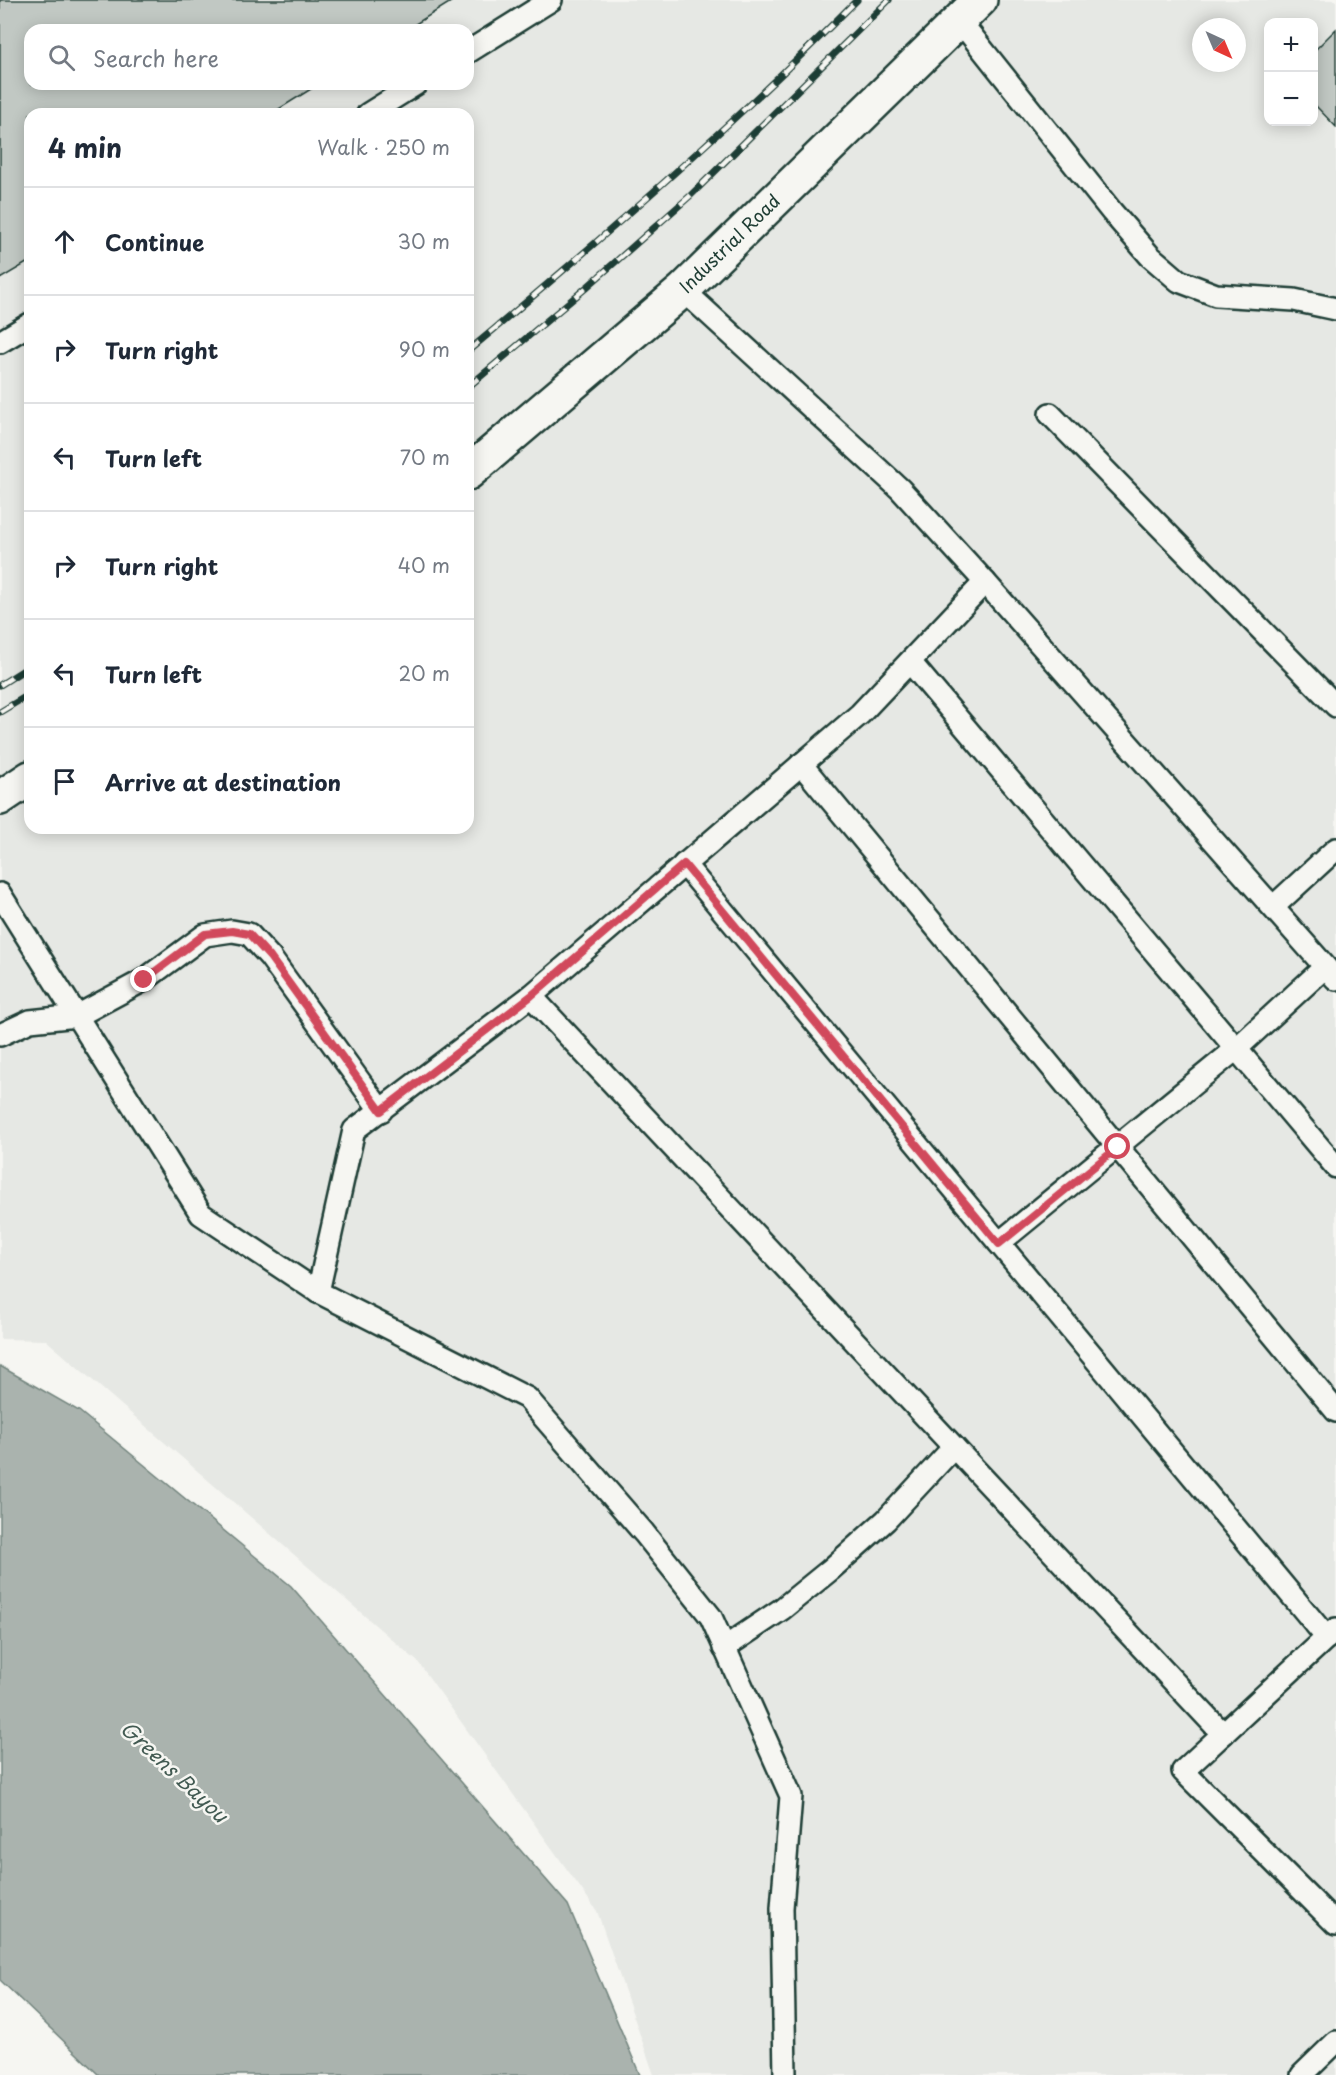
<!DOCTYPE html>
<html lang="en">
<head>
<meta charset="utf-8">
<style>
	body { margin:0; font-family:"Playpen Sans",sans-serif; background:#f2f2f3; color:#1f2937 }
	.controls { position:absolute; right:18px; top:18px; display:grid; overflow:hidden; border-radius:12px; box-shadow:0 3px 15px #0003 }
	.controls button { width:54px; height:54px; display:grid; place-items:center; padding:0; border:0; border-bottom:2px solid #e0e1e3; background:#fff; color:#1f2937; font:30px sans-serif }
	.compass { position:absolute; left:1192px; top:18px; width:54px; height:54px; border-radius:50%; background:#fff; box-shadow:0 3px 15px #0003; rotate:136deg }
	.stop { position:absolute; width:18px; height:18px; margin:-14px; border:4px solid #d1495b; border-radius:50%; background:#fff }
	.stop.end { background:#d1495b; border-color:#fff; box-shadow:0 2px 6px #0008 }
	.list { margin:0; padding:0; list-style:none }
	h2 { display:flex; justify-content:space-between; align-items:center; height:78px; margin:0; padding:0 24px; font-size:26px }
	h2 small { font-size:20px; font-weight:400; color:#747a83 }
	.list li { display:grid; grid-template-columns:39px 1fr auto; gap:18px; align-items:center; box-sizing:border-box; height:108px; padding:0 24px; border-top:2px solid #e0e1e3 }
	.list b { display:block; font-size:22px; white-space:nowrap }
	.list em { font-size:20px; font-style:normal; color:#747a83 }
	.icon { flex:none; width:33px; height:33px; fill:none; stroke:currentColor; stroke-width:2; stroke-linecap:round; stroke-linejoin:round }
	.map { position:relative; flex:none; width:1336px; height:2075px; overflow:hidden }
	.search { position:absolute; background:#fff; box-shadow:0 3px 15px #0003; left:24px; top:24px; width:450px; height:66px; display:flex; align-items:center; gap:15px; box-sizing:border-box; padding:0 21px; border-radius:18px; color:#747a83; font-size:22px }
	.panel { position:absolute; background:#fff; box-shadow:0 3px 15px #0003; left:24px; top:108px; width:450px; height:726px; border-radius:18px }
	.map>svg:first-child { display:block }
	.built { fill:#e6e8e4; fill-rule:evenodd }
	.water { fill:#aab3ae; stroke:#72847d; stroke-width:1.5 }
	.building { fill:#c1c8c3; stroke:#1f3d34; stroke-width:1.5 }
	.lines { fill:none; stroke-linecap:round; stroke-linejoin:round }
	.lane-casing { stroke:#1f3d34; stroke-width:26 }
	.secondary-casing { stroke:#1f3d34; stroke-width:38 }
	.lane { stroke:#f6f6f2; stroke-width:21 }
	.secondary { stroke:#f6f6f2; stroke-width:33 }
	.rail-casing { stroke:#1f3d34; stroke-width:7 }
	.rail { stroke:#f6f6f2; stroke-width:4.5; stroke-dasharray:14; stroke-linecap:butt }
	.route { stroke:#d1495b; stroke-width:8 }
	.labels { text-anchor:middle; stroke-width:5; stroke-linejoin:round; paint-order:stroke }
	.street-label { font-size:18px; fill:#1f3d34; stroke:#f6f6f2 }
	.water-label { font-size:20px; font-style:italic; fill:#425a52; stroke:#f6f6f2 }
</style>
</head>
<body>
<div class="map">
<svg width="1336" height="2075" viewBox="0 0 1336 2075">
	<rect width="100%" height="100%" fill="#f6f6f2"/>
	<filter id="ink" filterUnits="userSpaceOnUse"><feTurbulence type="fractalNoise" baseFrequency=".0167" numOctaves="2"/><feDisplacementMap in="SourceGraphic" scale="12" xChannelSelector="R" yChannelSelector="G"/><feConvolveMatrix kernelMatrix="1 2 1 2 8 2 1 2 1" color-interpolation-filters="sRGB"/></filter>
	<g filter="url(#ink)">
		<path class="built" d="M0,0h1336v2075h-682l-57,-164 -179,-249 -372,-322 -46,-1zM1268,22h46v100h-46zM1201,27h36v36h-36zM30,30h438v54h-438zM30,114h438v714h-438z"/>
		<polygon class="water" points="0,1366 79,1411 291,1586 568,1905 640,2075 99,2075 0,1980"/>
		<g class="building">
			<polygon points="0,0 454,0 406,30 30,30 30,84 319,84 271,114 30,114 30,261 0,279"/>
			<polygon points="1336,29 1336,127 1314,104 1314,51"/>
		</g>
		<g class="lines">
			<g class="lane-casing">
				<g id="lane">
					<polyline points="959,20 1112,212 1150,256 1179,281 1216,295 1294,300 1336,309"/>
					<polyline points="468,52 551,0"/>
					<polyline points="368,114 416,84"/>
					<polyline points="683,290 900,489 985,582 1336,979"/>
					<polyline points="0,342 30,324"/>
					<polyline points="1050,414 1336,706"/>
					<polyline points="910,662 1336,1167"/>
					<polyline points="801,764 1336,1411"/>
					<polyline points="684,864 1327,1638"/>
					<polyline points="0,894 201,1214 318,1292 527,1398 644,1533 711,1617 791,1796 782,1908 785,2075"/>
					<polyline points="1273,907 1336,849"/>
					<polyline points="531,996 1223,1734"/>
					<polyline points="0,1035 30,1021 77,1016 144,980 205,935 232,931 249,934 270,957 381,1111"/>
					<polyline points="999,1243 1236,1049 1325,967"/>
					<polyline points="318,1292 354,1130 531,996 860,714 985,582"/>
					<polyline points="1336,1629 1183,1771 1336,1924"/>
					<polyline points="724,1648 782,1609 830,1570 886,1520 954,1447"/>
					<polyline points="1302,2075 1336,2042"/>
				</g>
			</g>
			<g class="secondary-casing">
				<g id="secondary">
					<path id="s1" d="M468,473l215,-183 297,-290"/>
					<polyline points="0,798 30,778"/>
				</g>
			</g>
			<use href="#lane" class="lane"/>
			<use href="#secondary" class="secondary"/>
			<g class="rail-casing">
				<g id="rail">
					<path d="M468,351c134,-112 266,-227 389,-351"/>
					<polyline points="468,387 587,287 690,196 889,0"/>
					<polyline points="0,685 30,666"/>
					<polyline points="0,712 30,694"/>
				</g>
			</g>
			<use href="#rail" class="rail"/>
		</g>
	</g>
	<g class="lines" filter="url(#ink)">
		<polyline class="route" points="144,980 205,934 232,931 249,934 270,957 381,1111 531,996 684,864 999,1244 1118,1147"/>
	</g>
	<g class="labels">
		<g class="street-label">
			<text dy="6" stroke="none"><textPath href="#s1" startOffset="348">Industrial Road</textPath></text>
		</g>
		<g class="water-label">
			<text transform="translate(174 1772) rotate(43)" y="7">Greens Bayou</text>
		</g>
	</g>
</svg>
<div class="controls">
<button>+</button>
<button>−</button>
</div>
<svg class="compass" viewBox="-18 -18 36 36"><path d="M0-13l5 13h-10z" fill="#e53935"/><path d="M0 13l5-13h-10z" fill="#747a83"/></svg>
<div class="stop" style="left:1118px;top:1147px"></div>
<div class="stop end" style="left:144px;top:980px"></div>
<div class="search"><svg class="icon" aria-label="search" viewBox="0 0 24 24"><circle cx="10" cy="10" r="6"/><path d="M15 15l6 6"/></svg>Search here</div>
<section class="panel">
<h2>4 min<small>Walk · 250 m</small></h2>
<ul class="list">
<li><svg class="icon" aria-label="ahead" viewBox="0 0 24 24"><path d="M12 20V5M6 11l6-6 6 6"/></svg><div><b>Continue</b></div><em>30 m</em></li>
<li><svg class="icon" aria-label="right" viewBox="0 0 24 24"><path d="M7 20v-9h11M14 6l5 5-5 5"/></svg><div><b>Turn right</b></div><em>90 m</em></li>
<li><svg class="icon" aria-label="left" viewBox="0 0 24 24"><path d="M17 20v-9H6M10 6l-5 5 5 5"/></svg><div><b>Turn left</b></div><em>70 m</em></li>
<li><svg class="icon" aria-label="right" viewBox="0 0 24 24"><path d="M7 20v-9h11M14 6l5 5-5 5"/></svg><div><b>Turn right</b></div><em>40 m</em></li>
<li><svg class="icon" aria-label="left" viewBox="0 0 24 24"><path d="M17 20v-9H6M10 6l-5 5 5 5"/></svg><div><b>Turn left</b></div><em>20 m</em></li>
<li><svg class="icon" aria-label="arrive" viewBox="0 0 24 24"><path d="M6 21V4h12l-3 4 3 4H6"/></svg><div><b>Arrive at destination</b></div></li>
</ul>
</section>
</div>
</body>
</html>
